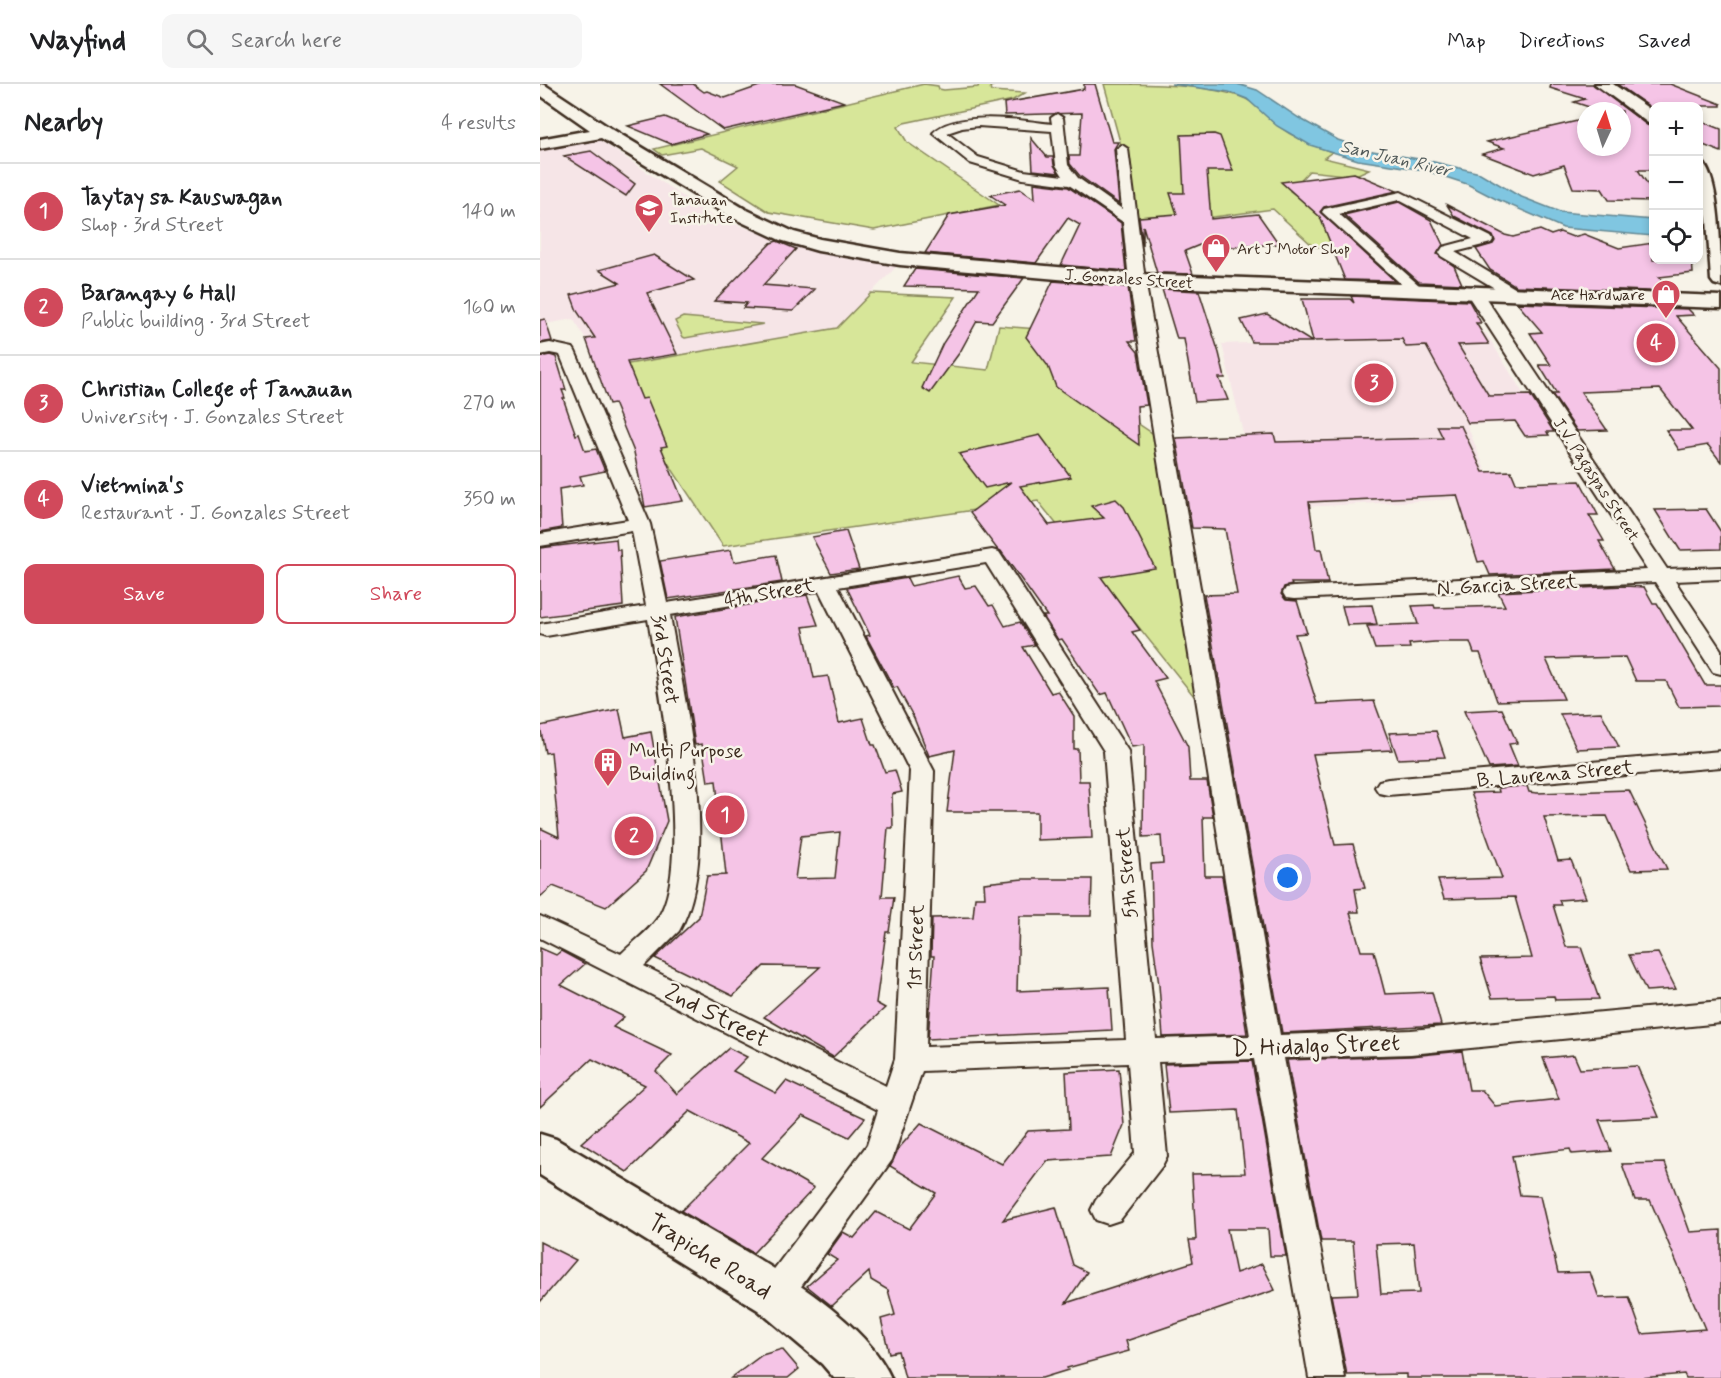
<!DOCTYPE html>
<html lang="en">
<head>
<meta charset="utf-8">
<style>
	body { margin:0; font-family:Mynerve,sans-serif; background:#f6f6f6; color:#202124 }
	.controls { position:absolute; right:18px; top:18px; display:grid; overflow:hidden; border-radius:12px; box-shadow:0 3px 9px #0003 }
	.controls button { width:54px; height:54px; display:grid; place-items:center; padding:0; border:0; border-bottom:2px solid #e0e0e0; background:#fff; color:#202124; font:30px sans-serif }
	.compass { position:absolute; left:1037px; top:18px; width:54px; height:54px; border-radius:50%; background:#fff; box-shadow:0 3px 9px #0003; rotate:4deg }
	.you { position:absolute; left:748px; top:794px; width:21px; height:21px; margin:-15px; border:4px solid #fff; border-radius:50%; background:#1a73e8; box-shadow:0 0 0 9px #1a73e833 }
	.badge { display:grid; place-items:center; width:39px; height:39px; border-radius:50%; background:#d1495b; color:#fff; font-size:20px; font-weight:700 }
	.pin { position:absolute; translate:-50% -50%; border:3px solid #fff; box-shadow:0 2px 6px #0006 }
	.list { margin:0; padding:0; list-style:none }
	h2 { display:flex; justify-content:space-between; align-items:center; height:78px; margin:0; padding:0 24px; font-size:26px }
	h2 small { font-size:20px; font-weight:400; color:#757577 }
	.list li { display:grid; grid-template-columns:39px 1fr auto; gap:18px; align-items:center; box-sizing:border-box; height:96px; padding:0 24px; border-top:2px solid #e0e0e0 }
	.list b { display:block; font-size:22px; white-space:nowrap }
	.list p { margin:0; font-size:20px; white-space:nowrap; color:#757577 }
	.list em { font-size:20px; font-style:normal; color:#757577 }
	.actions { display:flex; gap:12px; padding:18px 24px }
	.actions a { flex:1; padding:14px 0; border:2px solid #d1495b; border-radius:12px; text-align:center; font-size:21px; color:#d1495b }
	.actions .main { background:#d1495b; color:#fff }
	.icon { flex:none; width:33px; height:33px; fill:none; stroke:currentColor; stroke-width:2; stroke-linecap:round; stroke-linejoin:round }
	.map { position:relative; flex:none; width:1181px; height:1294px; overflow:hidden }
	header { display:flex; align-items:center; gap:36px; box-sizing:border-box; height:84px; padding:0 30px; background:#fff; border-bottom:2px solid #e0e0e0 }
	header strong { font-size:28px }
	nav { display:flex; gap:33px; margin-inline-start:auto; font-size:21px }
	.search { width:420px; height:54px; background:#f6f6f6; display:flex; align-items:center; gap:15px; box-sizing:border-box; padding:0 21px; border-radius:12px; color:#757577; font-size:22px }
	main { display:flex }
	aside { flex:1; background:#fff }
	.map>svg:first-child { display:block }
	.built { fill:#f6e5e7 }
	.green { fill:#d7e699; stroke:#89885c; stroke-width:1.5 }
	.water { fill:#80c6e1; stroke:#648893; stroke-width:1.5 }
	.building { fill:#f5c4e6; stroke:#3b2a1e; stroke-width:1.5; fill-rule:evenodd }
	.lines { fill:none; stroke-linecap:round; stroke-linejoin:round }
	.street-casing { stroke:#3b2a1e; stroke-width:4 }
	.secondary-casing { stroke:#3b2a1e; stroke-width:5 }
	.highway-casing { stroke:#3b2a1e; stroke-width:5 }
	.street { fill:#f7f3e8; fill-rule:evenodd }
	.secondary { fill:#f7f3e8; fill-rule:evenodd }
	.highway { fill:#f7f3e8; fill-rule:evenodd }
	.labels { text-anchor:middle; stroke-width:5; stroke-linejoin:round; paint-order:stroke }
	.far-poi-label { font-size:16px; fill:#3b2a1e; stroke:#f7f3e8; text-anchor:start }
	.far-street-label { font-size:16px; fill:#3b2a1e; stroke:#f7f3e8 }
	.far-water-label { font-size:18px; font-style:italic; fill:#505958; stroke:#f7f3e8 }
	.street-label { font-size:20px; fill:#3b2a1e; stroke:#f7f3e8 }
	.poi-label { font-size:20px; fill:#3b2a1e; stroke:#f7f3e8; text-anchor:start }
	.near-street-label { font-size:24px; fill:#3b2a1e; stroke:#f7f3e8 }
</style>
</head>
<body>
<header>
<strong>Wayfind</strong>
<div class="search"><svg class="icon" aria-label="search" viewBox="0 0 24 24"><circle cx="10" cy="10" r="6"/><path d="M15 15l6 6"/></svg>Search here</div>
<nav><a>Map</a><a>Directions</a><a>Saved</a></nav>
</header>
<main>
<aside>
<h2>Nearby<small>4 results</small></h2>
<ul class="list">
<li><span class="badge">1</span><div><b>Taytay sa Kauswagan</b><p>Shop · 3rd Street</p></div><em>140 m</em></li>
<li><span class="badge">2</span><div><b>Barangay 6 Hall</b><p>Public building · 3rd Street</p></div><em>160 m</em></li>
<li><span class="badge">3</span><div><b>Christian College of Tanauan</b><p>University · J. Gonzales Street</p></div><em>270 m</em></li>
<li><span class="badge">4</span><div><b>Vietmina's</b><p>Restaurant · J. Gonzales Street</p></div><em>350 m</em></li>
</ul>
<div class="actions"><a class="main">Save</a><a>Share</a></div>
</aside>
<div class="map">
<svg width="1181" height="1294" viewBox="0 0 1181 1294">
	<rect width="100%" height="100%" fill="#f7f3e8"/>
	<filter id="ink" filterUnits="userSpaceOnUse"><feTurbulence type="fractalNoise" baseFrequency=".0167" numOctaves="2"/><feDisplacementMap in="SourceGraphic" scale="12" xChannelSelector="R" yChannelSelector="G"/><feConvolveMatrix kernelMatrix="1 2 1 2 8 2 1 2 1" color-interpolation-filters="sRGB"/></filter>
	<g filter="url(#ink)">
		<g class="built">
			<polygon points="55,53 172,132 263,164 307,175 359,180 297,244 65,284 33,235 0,241 0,63"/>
			<polygon points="946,249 1000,337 927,341 956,413 721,425 682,260"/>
		</g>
		<g class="green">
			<polygon points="384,0 398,2 399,5 404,6 438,3 439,0 457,0 450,3 451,7 485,9 473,16 364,39 358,43 367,58 459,121 334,146 229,128 180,97 198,82 161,64 122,71 114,65"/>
			<path d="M564,0c40,0 107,0 142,15 12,6 21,19 32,27 16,12 35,20 54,26l-8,6 45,11 -15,7 -45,-5 -19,20 74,53 -50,3 -41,-38 -67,9 -77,2 -7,-71z"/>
			<polygon points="331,209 416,213 371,278 448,286 459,242 536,248 519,287 624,357 661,621 498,417 183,462 65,284 297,244"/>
			<polygon points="143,233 222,240 224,240 145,254 143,253 135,237"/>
		</g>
		<polygon class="water" points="631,0 697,0 717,6 759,34 798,56 827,66 890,77 940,89 979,112 1020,128 1113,136 1113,152 1023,144 956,115 927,100 884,86 818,76 770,61 737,42 707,15 689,8"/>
		<g class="building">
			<polygon points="120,0 153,0 164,8 167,7 185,14 225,0 255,0 304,18 183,46"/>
			<polygon points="544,0 555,0 572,58 578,58 574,65 579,120 540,92 530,80 529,72 539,72 542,29 465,31 464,19 544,5"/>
			<polygon points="1011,0 1053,0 1107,41 1113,43 1113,86 1098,86 1113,108 1113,117 1069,116 1062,105 1033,104 1024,81 994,90 942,70 964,64 947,58 1046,35 1046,63 1082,63 1082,27 1061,27 1034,18 1045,15 1010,4"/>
			<polygon points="1077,0 1130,0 1181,20 1181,22 1113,22 1113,25"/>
			<polygon points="125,33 167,50 131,60 88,42"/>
			<polygon points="1158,36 1181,45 1181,68 1158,59"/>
			<polygon points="674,50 680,52 693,87 667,87 671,135 718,130 739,160 665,165 662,160 645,167 653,190 617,189 603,142 603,162 599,133 637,130 630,109 644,109 641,51"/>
			<polygon points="491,54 507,73 513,73 514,81 519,89 493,86"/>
			<polygon points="51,67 95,100 86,112 24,72"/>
			<polygon points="814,89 857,107 784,123 780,128 855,197 805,196 780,133 741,98"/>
			<polygon points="494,99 528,103 581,139 586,187 521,181 540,141 528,134 496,179 385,169 409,131 465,121 450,111 480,105 495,115"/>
			<polygon points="859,118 891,136 903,161 897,170 914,182 922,200 879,198 804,131"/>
			<polygon points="907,121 965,151 973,153 1000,146 1011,151 1020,148 1033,153 1044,150 1079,164 1113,159 1113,176 1152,176 1153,189 1119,193 1133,208 976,202 950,186 936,165 953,160 955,157 953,152 914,132"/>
			<polygon points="237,157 256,165 223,201 275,205 253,227 203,224 207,219 174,217 231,159"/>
			<polygon points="114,171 154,196 107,209 137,270 87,278 102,315 107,314 127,362 121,363 143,417 105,423 94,368 74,319 69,320 46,255 55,254 37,227 31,211 80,199 59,186"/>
			<polygon points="375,185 484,194 452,238 437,237 420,268 390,309 382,304 403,259 439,204 364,202"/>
			<polygon points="513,197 588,203 596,257 589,257 598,268 607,321 597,322 599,361 516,303 508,282 486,253"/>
			<polygon points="622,205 659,207 679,269 685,294 679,294 688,316 655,318 644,255 637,255"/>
			<polygon points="811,212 929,217 941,239 936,239 949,260 918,261 949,312 990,311 1014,348 1007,348 1009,351 985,352 975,337 928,339 886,262 866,263 862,255 773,257 762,215 810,215 814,219"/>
			<polygon points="977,219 1148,225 1154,231 1136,232 1181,284 1181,378 1168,361 1139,366 1126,346 1152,346 1120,305 1041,308 1067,346 1037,347 1012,310 1017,310 999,281 1011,281 990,249 1002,248"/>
			<polygon points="727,230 772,258 712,258 701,236"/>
			<polygon points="5,235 12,257 0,259 0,236"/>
			<polygon points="10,271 16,273 26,306 22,306 25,314 23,314 36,351 39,350 45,367 56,365 65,387 40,392 43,401 19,405 22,444 0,448 0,273"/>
			<polygon points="897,342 921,342 943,388 971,387 976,399 1040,397 1058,431 1049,431 1064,457 1059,457 1075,485 950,491 944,477 938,478 917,411 769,418 776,465 781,465 788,499 751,499 752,501 744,503 741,510 746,516 757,517 767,549 755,550 777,620 834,617 852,666 773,670 795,761 813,760 825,804 815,805 819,828 810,828 821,867 834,867 845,910 892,908 901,941 742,949 664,511 697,510 685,445 652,444 636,354 734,350 736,358 903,354"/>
			<polygon points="500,351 531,393 480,402 509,441 564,434 551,422 576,415 584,423 615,484 561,493 600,546 592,548 626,594 614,597 648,663 650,697 667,697 673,733 663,733 665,792 682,792 707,950 623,953 619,901 613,858 611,780 623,779 621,752 603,753 604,661 592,663 567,609 560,611 522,555 518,556 503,532 507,532 461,467 457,465 430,429 471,398 445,404 419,370"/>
			<polygon points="1166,425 1181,448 1181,465 1140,466 1115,426"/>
			<polygon points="306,447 319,485 291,489 272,453"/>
			<polygon points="76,455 77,466 80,466 83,522 0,533 0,464"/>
			<polygon points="191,466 194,478 236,471 242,498 128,515 120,477"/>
			<polygon points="418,492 425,504 436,502 449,522 453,521 465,542 480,538 495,561 483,563 511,609 518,607 534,632 534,665 538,665 539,697 549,697 552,754 497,756 497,728 407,728 415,666 389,672 374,634 357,603 354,604 326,552 330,551 307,504 367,494 371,502"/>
			<polygon points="1084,502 1104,503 1113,519 1117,519 1165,601 1181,601 1181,622 1139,623 1126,597 1096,597 1085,573 1006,575 1024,615 957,617 940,569 934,569 930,558 895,558 869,560 870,564 835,565 827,542 878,540 872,522 894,521 895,524 965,522 958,508"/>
			<path d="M267,511l11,30 -15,2 11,51 14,-2 11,47 24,-5 9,27h3l10,27 10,-2 7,22 -10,2 1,34h-5l-6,69h12l-5,35h-3l-10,71 9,5 -52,49 -69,-40 56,-50 -56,-1 -31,30 -78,-38 44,-41 8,-41 19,-1 -10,-94 -8,1 -6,-38 -7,1 -20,-128zM300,748l-5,46 -40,1 6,-43z"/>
			<polygon points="832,521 837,540 807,541 802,522"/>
			<polygon points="79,625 85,653 111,648 127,737 106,787 66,823 13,802 0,813 0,744 19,753 11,668 5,669 0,642"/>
			<polygon points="962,625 977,659 969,660 978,682 949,684 924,627"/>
			<polygon points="1061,628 1079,663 1037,665 1020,630"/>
			<polygon points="896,647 905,673 858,675 849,649"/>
			<polygon points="987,702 989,708 997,709 1089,706 1127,785 1091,786 1067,732 1004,733 1018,777 1031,776 1046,814 1019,816 1021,821 1013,821 1026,863 1041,863 1059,915 1015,916 1014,912 952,914 940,875 992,874 975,813 904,815 898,796 962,794 931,709 959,708 958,704"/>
			<polygon points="483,795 552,795 551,832 479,832 477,907 569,903 572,946 388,955 394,872 391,872 392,834 433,833 435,813 445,813 444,799"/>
			<polygon points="0,864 16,871 21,867 45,880 21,901 84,933 73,943 132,971 116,987 137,1010 189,964 207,973 193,987 236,1009 246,997 325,1034 309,1053 263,1031 222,1074 274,1104 213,1169 141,1127 209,1059 150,1027 87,1088 41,1059 105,1001 52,975 0,1023"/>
			<polygon points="1118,869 1136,905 1106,907 1089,871"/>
			<path d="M922,967l7,39h13l13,16 64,-7 -16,-41 31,-3 6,14 57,-3 22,51 -60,3 12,31 -39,3 -2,-5 -58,7 8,39 20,1 18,77 32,-1 9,26 30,-1 13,37 63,-5 -55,-129h-15l-13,-36 43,-1 25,69 31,-2v148h-35l-2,-4 -43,4h-235v-4l-59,1 -16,-80 27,-1 -5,-53h-32l-34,-181 124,-4zM874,1159l5,50 -38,1 -5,-50z"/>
			<polygon points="712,977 746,1172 730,1172 728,1145 687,1145 696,1189 722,1180 735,1206 586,1257 589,1267 527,1284 528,1286 502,1294 365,1294 358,1267 349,1269 341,1235 355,1231 348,1206 331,1196 329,1188 292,1222 267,1202 297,1176 287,1170 303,1148 314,1154 336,1128 369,1145 396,1109 350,1082 359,1064 381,1039 462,1080 488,1047 529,1045 526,988 579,985 584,1041 571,1073 507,1077 463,1136 516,1123 533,1181 547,1188 526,1219 653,1178 649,1156 656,1156 652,1090 705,1089 698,1026 629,1029 624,980"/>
			<polygon points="0,1158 36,1176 0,1218"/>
			<polygon points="242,1265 259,1285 248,1294 191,1294 222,1271"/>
		</g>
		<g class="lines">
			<g class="street-casing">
				<g id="street">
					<path d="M517,30l6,4 5,47 10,13 44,31 -6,-60 6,-4 6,4 17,131 135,755 131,-5 310,-29v22l-310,31 -127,4 61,320h-36l-55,-319 -96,3 9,94 -5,10 -42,54 -12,4 -12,-4 -5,-10 5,-10 39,-47 -7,-90 -206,8 -30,89 -105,146 -12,5 -12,-5 -6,-11 6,-11 104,-139 11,-35 -338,-172v-22l81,38c11,-11 27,-22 36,-35 37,-51 1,-237 -9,-300l-102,17 -6,-2v-10l106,-18 -14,-75 -92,15v-12l88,-14 -68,-165 -10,-2 -10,2v-10l10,-2 23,5 2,3 75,173 17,79 325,-53 7,2 129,199 28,288 94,-3 -121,-756 -6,-58 -54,-37 -46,-6 -53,-16 -37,-30c22,-23 89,-13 119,-9l-1,-6zM438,42l74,5 4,34 7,11 -39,-5 -46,-14 -31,-24 15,-5zM446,479l118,188 22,289 -200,7 8,-276 -96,-184zM279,507l91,180 -15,288 -9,27 -242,-120 35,-35c44,-76 5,-231 -9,-316z"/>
					<polygon points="861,108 951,153 953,156 951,159 915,168 978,206 981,209 978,212 968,212 901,172 899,169 903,163 933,155 859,116 799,130 880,202 883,205 880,208 870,208 782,128 784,125"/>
					<polygon points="933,202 941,207 1127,485 1181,483 1181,495 1135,497 1181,566 1181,590 1173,588 1115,498 754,515 746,514 743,509 746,504 754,503 1107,486 925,207"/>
					<polygon points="1181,667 1181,683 848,711 839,709 835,703 839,697 848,695"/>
				</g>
			</g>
			<g class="secondary-casing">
				<g id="secondary">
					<polygon points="0,0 5,1 70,44 205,125 254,148 280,155 360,169 597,190 1181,212 1181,224 597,202 360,181 278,167 240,156 191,133 61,54 0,65 0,55 50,46 0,11"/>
					<path d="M0,1050l16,5c47,28 94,56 141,84 59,35 166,91 194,155h-57l-12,-14 -64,-54 -218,-135z"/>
				</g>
			</g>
			<g class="highway-casing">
				<g id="highway">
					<polygon points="1055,0 1073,0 1114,28 1114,41 1108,39"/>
					<path d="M1158,75c23,8 23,101 23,127l-7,-2 -3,-4 -4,-61 -9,-39z"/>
				</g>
			</g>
			<use href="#street" class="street"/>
			<use href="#secondary" class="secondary"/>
			<use href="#highway" class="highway"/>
		</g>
	</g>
	<defs>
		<g id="university-pin" transform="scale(1.5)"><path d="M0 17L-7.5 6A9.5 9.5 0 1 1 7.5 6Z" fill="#d1495b" stroke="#f7f3e8"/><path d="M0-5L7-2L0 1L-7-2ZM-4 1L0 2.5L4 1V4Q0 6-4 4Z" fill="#fff"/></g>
		<g id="shop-pin" transform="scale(1.5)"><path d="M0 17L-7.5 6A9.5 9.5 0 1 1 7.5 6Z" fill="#d1495b" stroke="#f7f3e8"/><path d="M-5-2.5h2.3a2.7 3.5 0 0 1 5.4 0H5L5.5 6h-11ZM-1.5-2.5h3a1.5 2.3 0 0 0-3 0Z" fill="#fff"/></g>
		<g id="building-pin" transform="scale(1.5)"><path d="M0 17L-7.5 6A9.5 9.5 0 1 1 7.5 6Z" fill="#d1495b" stroke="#f7f3e8"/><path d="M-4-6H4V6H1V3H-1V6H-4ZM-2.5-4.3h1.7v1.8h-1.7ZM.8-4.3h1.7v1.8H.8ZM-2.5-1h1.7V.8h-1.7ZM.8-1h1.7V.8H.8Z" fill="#fff"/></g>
	</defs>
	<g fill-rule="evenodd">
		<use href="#university-pin" x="109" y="124"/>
		<use href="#shop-pin" x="676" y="164"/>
		<use href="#shop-pin" x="1126" y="210"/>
		<use href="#building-pin" x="68" y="678"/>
	</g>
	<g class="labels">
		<g class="far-poi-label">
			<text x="130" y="121">Tanauan<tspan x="130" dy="18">Institute</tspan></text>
			<text x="697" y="170">Art J Motor Shop</text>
			<text x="1105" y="216" text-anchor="end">Ace Hardware</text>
		</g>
		<g class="far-street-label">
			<text transform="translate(589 194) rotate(4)" y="6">J. Gonzales Street</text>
			<text transform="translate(1057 395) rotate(57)" y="6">J.V. Pagaspas Street</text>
		</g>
		<g class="far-water-label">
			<text transform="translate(856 74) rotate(13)" y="6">San Juan River</text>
		</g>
		<g class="street-label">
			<text transform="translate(967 500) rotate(-3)" y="7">N. Garcia Street</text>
			<text transform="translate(229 508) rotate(-10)" y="7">4th Street</text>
			<text transform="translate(126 575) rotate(81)" y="7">3rd Street</text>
			<text transform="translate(1015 689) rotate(-5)" y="7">B. Laurena Street</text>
			<text transform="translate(586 789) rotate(-95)" y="7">5th Street</text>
			<text transform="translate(375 863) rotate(-88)" y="7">1st Street</text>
		</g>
		<g class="poi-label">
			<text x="89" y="673">Multi Purpose<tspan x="89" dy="23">Building</tspan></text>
		</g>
		<g class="near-street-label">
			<text transform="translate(177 931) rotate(27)" y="8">2nd Street</text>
			<text transform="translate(776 961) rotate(-2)" y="8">D. Hidalgo Street</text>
			<text transform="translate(170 1172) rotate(32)" y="8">Trapiche Road</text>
		</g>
	</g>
</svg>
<div class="controls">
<button>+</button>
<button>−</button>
<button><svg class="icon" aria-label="locate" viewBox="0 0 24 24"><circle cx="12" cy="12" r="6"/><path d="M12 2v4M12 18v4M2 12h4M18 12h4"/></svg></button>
</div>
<svg class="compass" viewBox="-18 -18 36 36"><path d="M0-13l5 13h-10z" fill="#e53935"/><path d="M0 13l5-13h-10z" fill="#757577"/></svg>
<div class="you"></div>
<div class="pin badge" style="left:185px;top:731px">1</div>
<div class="pin badge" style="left:94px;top:752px">2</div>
<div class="pin badge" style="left:834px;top:299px">3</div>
<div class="pin badge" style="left:1116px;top:259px">4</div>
</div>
</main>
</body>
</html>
